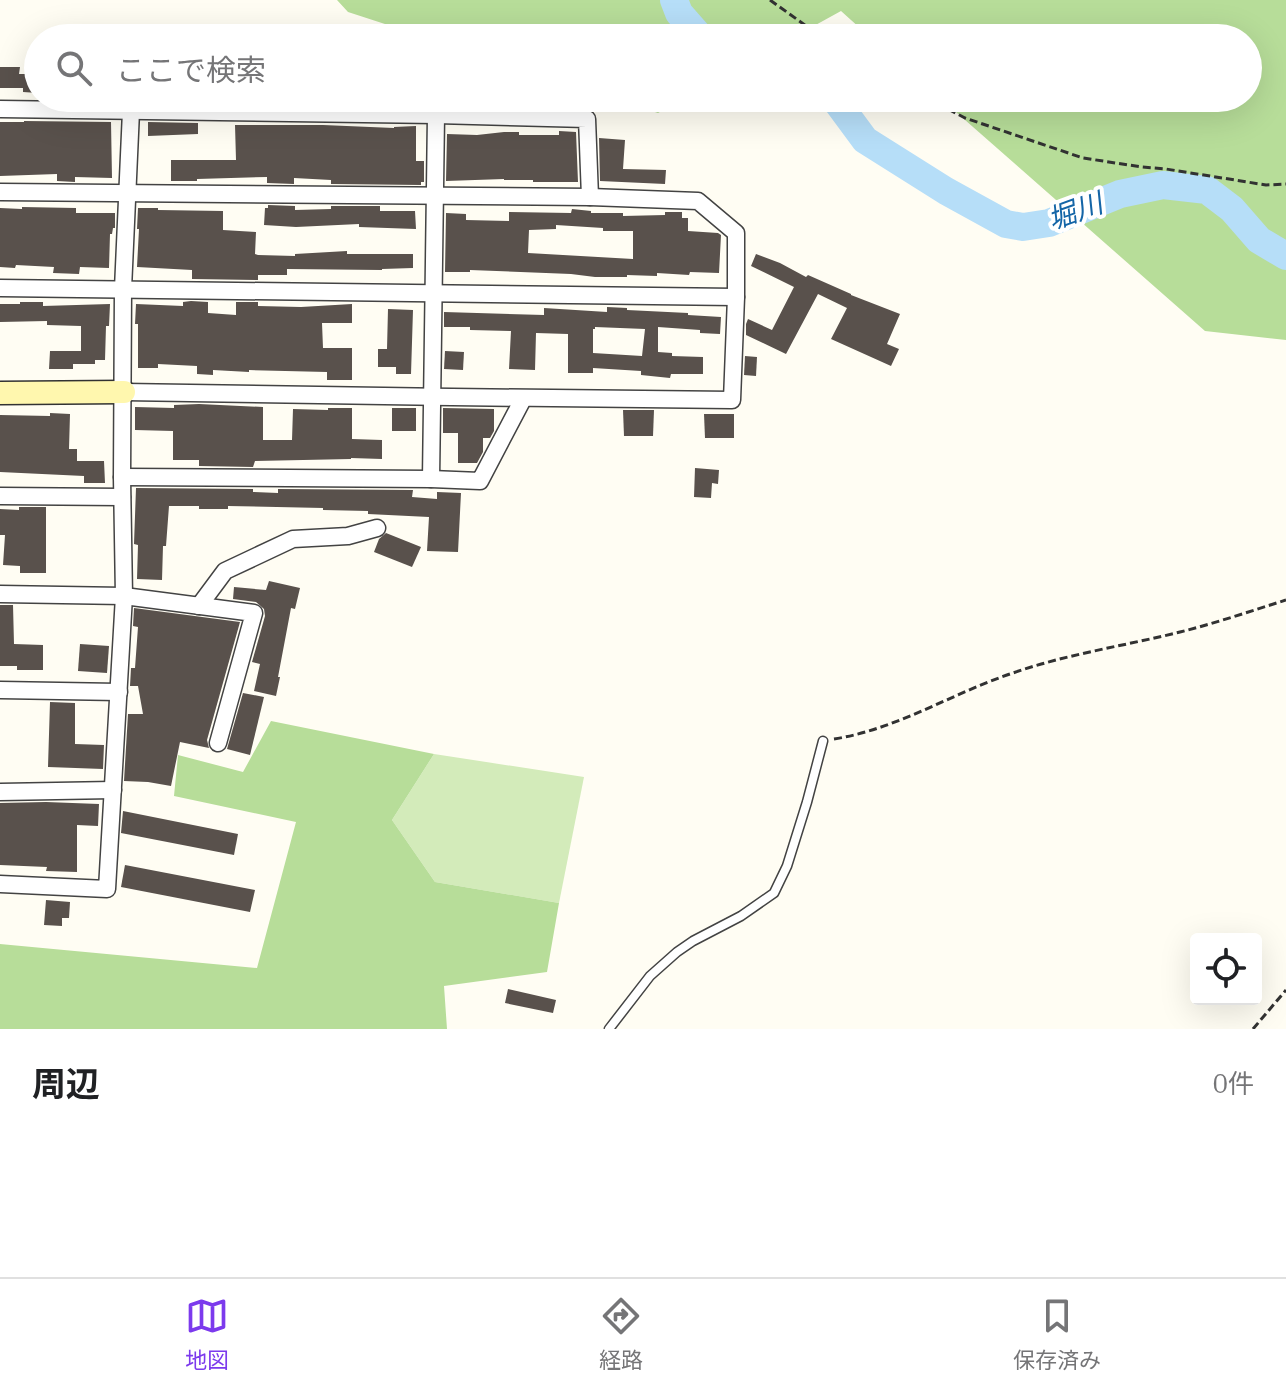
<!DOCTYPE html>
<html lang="ja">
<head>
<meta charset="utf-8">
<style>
	body { margin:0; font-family:"IBM Plex Serif","Noto Sans JP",serif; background:#f2f2f2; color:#202124 }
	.controls { position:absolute; right:24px; bottom:24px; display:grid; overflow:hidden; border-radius:8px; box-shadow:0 8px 32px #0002 }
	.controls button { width:72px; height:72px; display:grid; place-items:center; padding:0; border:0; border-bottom:2px solid #e0e0e0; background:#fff; color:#202124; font:40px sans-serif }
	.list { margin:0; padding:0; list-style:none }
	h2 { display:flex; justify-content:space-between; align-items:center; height:104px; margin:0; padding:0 32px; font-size:34px }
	h2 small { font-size:26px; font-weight:400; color:#757577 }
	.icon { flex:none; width:44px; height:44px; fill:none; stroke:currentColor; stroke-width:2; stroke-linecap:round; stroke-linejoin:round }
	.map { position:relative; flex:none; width:1286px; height:1029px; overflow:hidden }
	.search { position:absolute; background:#fff; box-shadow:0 8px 32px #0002; left:24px; right:24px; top:24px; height:88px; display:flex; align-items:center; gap:20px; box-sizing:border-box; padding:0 28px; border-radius:44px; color:#757577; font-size:30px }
	.sheet { height:248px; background:#fff }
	nav { display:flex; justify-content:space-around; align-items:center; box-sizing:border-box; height:112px; border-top:2px solid #e0e0e0; background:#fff; font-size:22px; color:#757577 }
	nav a { display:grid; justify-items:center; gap:4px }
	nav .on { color:#7c3aed }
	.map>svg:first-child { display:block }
	.green { fill:#d3ebba }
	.forest { fill:#b7dd99 }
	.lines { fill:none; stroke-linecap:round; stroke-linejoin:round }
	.river { stroke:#b6def8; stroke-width:28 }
	.building { fill:#59514c; fill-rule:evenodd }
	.lane-casing { stroke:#434343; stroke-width:11 }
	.street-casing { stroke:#434343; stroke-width:19 }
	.secondary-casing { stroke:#323232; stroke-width:25 }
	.path { stroke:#323232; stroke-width:3; stroke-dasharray:8 4; stroke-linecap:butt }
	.lane { stroke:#fff; stroke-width:8 }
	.street { stroke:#fff; stroke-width:16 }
	.secondary { stroke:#fff7ae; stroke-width:22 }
	.labels { text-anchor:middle; stroke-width:8; stroke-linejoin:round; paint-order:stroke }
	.water-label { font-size:28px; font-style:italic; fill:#1465a7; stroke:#fff }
</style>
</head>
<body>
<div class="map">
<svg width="1286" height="1029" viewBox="0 0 1286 1029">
	<rect width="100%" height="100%" fill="#fffdf3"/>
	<polygon class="green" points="434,754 584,777 559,903 435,882 392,820"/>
	<g class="forest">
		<polygon points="337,0 1286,0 1286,340 1205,331 940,98 1248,98 1248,38 871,38 841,11 792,38 428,38 348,12"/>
		<polygon points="612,98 684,98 658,113"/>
		<polygon points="271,721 434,754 392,820 435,882 559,903 547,972 444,986 447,1029 0,1029 0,944 257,968 296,822 174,796 178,755 243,772"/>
	</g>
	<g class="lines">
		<g class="river">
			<polyline points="674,0 679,13 701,38"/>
			<polyline points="834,98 865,140 946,191 1006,224 1023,227 1049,223 1120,194 1163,185 1207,190 1232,209 1259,240 1286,256"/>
		</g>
	</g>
	<g class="building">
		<polygon points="0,67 20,67 19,74 38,74 38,93 23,92 23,88 0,88"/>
		<polygon points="24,121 111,122 112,178 75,177 75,182 57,181 57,174 0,176 0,122 24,122"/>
		<polygon points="148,122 198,123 198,134 148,136"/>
		<polygon points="235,125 323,125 394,128 394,127 416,126 416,161 424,161 424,182 421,182 421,185 331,184 331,180 294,178 294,184 267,183 267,177 197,179 197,181 171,181 171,160 236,160"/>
		<polygon points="559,131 576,132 578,182 533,182 533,180 504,180 504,179 446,181 447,134 477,135 504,132 519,132 519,135 559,135"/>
		<polygon points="599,138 625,140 623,169 666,170 665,184 600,181"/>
		<polygon points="268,205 295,206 295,210 331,209 331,206 380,206 380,211 415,211 416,229 359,227 359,224 296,227 264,225 265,208 268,208"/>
		<polygon points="22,207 76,208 76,213 115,213 115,228 113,228 112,234 110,234 109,268 80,267 79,274 53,273 54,267 16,265 15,268 0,267 0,208 22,209"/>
		<polygon points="138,208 158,208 158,210 223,211 223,230 256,232 255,254 258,255 295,256 295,254 347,251 347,254 413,254 413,268 382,269 382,270 287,269 287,275 258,275 258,280 192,279 192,270 137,267 139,229 137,229"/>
		<path d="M572,209l19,2v2h32v3l42,-1v-3h17v6h6v13l30,2 3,2 -2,38 -29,-1 -1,3 -32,-2v3l-30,-1v2h-32l-24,-3 -101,-4v2h-25l1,-59 20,1v6l43,1v-9l62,1zM556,225l47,3v3h30v28l-105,-6 1,-23 27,-1z"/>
		<polygon points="756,254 780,263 806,277 808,275 851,294 851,295 900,314 887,344 899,349 891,366 831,339 847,308 818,294 786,354 746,335 746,324 748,319 772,330 794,287 751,266"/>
		<polygon points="191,301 208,302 208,313 236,315 236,302 258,302 258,306 301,307 352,304 352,323 322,323 323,348 352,348 352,380 327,380 327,372 249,370 249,372 213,370 213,375 197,374 197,366 158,364 158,368 138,368 138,324 135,324 136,304 183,306 183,302"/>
		<polygon points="20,302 43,302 43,306 110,304 109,326 106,326 105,360 95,360 95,364 73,364 73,369 49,369 50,351 81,351 81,326 47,325 47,321 0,322 0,304 20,304"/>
		<path d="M607,307l20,1v2l61,3v2l33,2 -1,17 -20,-1v-3l-42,-3v25l14,1v3l31,1v17h-32l-1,4 -29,-3v-4l-48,-3v5h-25v-39l-32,-1 -1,37 -26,-1 2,-38 -41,-1v-3h-26v-15l100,3v-7l63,4zM595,327l50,2 -3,27 -49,-3v-24h2z"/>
		<polygon points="388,309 413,310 411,374 396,374 396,367 378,367 378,349 387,349"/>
		<polygon points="445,351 464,352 463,370 444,369"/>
		<polygon points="745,356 757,357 756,376 744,375"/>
		<polygon points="199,404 263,407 263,440 292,440 293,409 328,410 328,408 352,408 352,439 382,440 382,459 351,458 351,459 255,461 253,467 199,466 199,460 173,460 173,431 135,430 135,407 174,408 174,405"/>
		<rect x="392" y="408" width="24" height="23"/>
		<polygon points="443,408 494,409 494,431 490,438 483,438 483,452 477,463 458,463 458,433 443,433"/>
		<polygon points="623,410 654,410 653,436 624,436"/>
		<polygon points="50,413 70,414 69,449 77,449 77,461 104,461 105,483 84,483 84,476 0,472 0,415 50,416"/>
		<polygon points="704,414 734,414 734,438 705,438"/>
		<polygon points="695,468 719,470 718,484 712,483 711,498 694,497"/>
		<polygon points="136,488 253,489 253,492 278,493 278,489 413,490 412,497 437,499 437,492 461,493 458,552 427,551 429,517 368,514 368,511 323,510 323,508 228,506 228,509 199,509 199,506 169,506 166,546 163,546 162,580 137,579 138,545 134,544"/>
		<polygon points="19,507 46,507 46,573 20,573 20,566 3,565 5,535 0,535 0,509 19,510"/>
		<polygon points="386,533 421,547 412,567 374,552 379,539"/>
		<polygon points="269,581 300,588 295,609 291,608 278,677 280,677 276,696 254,691 260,664 252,662 265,616 264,609 256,602 233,599 234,587 266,590"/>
		<polygon points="0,605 13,605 14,644 43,645 43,670 17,670 17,666 0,666"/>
		<polygon points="134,608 240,622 207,740 209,748 180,742 171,786 148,782 124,781 128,714 143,714 138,686 130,686 131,668 135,668 138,627 133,626"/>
		<polygon points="80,644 109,646 107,673 78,671"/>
		<polygon points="243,693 264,697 250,755 227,749"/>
		<polygon points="50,702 75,703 75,744 104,745 103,769 48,767"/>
		<polygon points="46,802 99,804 98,826 77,825 77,872 46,871 47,867 0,865 0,803"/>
		<polygon points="123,811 238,834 234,855 121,833"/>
		<polygon points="125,865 255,890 250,912 121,887"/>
		<polygon points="46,900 70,902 69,918 62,918 62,926 44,925"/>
		<polygon points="508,989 556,1000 553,1013 505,1003"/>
	</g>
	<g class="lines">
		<g class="lane-casing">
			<polyline id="lane" points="609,1029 650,976 677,952 693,941 741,916 774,893 787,866 807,802 823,741"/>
		</g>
		<g class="street-casing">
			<g id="street">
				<polyline points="0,109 436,115 587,119 590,197"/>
				<path d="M0,192l590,5 108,4 38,32v64l-4,103c-203,-1 -405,-5 -608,-8"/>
				<polyline points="0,288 736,297"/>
				<polyline points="122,477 431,479 480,481 523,399"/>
				<polyline points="431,479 436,115"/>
				<polyline points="0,496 122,497"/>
				<polyline points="0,594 124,596 254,613 218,743"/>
				<polyline points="199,606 225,571 293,539 348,536 377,528"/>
				<polyline points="0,690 119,692"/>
				<polyline points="0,792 113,790"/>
				<polyline points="0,884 107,889 124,596 122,477 123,289 131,111"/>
			</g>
		</g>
		<g class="secondary-casing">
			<polyline id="secondary" points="0,393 124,392"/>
		</g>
		<g class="path">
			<polyline points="770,0 823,38"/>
			<polyline points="927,98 965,118 1083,158 1142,167 1166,169 1266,185 1286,184"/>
			<path d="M834,739c64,-10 118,-46 179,-66 54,-19 111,-27 167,-41 36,-9 71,-21 106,-32"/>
			<polyline points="1253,1029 1286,990"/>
		</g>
		<use href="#lane" class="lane"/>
		<use href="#street" class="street"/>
		<use href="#secondary" class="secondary"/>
	</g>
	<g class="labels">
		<g class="water-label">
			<text transform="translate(1075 211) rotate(-20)" y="10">堀川</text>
		</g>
	</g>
</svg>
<div class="controls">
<button><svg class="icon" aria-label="locate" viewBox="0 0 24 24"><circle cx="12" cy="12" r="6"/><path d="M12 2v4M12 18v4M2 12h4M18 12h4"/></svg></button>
</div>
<div class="search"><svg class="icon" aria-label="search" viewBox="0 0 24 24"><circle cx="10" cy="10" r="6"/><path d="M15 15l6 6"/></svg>ここで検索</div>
</div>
<section class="sheet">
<h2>周辺<small>0件</small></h2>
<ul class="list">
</ul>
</section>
<nav>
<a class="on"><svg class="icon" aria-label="map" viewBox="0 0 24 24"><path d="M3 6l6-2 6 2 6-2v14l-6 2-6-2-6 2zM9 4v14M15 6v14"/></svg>地図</a>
<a><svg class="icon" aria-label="directions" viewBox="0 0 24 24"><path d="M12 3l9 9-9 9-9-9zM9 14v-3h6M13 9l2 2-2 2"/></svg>経路</a>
<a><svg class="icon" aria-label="saved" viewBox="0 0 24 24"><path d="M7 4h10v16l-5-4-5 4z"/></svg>保存済み</a>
</nav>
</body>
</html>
